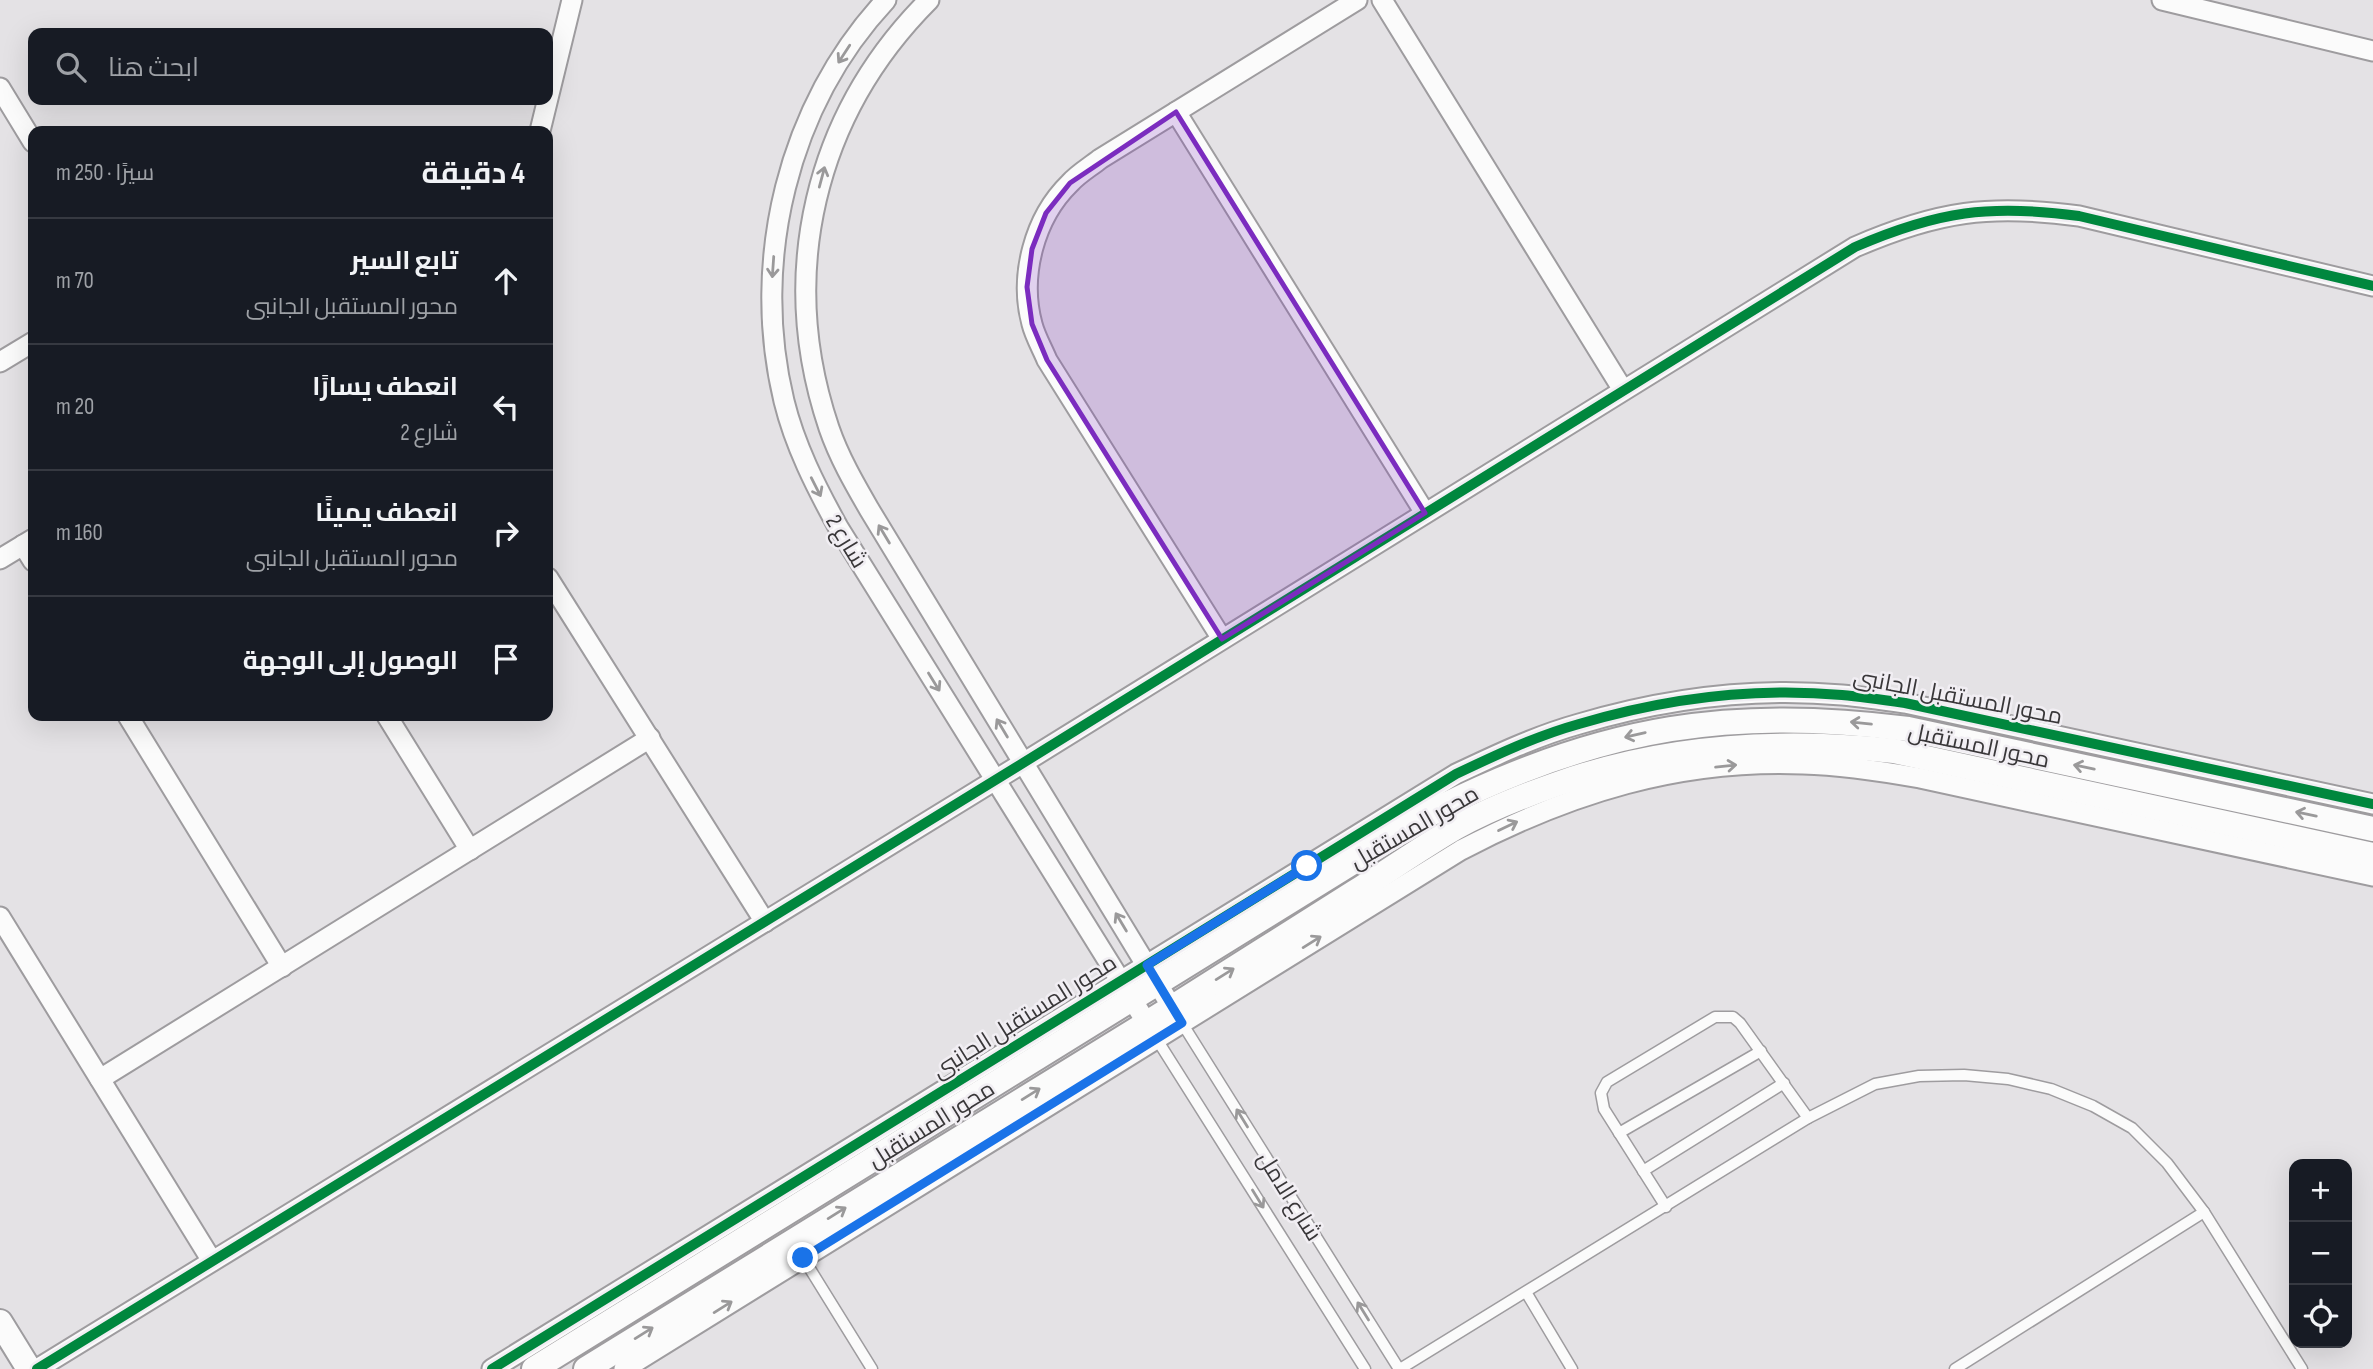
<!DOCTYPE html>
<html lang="ar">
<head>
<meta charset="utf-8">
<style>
	body { margin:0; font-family:"Sofia Sans Condensed",Cairo,sans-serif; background:#242831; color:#f1f3f6; direction:rtl }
	.controls { position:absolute; right:21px; bottom:21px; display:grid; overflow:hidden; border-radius:14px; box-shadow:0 7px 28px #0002 }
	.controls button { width:63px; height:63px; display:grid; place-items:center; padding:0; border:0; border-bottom:2px solid #363941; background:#171b24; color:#f1f3f6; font:35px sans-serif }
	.stop { position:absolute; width:21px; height:21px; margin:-16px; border:5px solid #1a73e8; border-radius:50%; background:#fff }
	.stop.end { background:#1a73e8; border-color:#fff; box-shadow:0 2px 7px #0008 }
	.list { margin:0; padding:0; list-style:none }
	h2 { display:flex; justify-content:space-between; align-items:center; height:91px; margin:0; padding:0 28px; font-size:30px }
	h2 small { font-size:23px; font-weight:400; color:#9ea1a6 }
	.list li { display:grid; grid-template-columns:46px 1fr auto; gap:21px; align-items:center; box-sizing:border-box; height:126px; padding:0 28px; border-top:2px solid #363941 }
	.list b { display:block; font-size:26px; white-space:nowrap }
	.list p { margin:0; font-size:23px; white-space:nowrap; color:#9ea1a6 }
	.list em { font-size:23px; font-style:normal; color:#9ea1a6 }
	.icon { flex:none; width:38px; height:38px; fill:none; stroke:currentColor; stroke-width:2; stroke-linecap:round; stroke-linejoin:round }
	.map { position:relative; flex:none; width:2373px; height:1369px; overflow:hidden; direction:ltr }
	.search { position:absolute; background:#171b24; box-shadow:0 7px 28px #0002; left:28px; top:28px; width:525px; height:77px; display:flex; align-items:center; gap:18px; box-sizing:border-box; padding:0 24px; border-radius:14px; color:#9ea1a6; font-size:26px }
	.panel { position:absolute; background:#171b24; box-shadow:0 7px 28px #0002; left:28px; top:126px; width:525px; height:595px; border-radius:14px; direction:rtl }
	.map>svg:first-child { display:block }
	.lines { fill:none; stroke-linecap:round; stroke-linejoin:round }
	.service-casing { stroke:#9e9c9f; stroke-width:13 }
	.minor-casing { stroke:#9e9c9f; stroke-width:23 }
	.tertiary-casing { stroke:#9e9c9f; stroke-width:28 }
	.service { stroke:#fbfbfb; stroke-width:10 }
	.minor { stroke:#fbfbfb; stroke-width:19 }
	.tertiary { stroke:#fbfbfb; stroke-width:24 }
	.cycleway-casing { stroke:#f1eef3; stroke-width:15 }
	.cycleway { stroke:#00873e; stroke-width:10 }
	.oneway { stroke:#9a999a }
	.route { stroke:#1a73e8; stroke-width:9 }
	.marked { fill:#7b2cbf; fill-opacity:0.2; stroke:#7b2cbf; stroke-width:5; stroke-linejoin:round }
	.labels { text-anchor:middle; stroke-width:5; stroke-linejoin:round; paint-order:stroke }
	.street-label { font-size:23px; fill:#393739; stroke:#f1eef3 }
</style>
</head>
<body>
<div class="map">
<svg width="2373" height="1369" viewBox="0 0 2373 1369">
	<rect width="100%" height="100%" fill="#e4e2e5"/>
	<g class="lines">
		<g class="service-casing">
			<g id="service">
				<polyline points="1182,1023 1399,1369"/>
				<polyline points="1156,1038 1365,1369"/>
				<polyline points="1619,1133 1761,1051"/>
				<polyline points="1643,1171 1784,1083"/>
				<polyline points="1666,1207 1604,1109 1601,1093 1607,1082 1715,1017 1733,1017 1740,1023 1808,1118"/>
				<polyline points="802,1256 872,1369"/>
				<polyline points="1526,1292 1572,1369"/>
				<polyline points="1400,1369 1808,1118 1875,1084 1919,1076 1964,1075 2008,1079 2051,1089 2093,1106 2132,1128 2167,1163 2204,1212 2302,1369"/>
				<polyline points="1955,1369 2204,1212"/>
			</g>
		</g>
		<g class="minor-casing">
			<g id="minor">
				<path d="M886,0c-98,105 -136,261 -102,401 11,45 32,86 54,126l315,506"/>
				<path d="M929,0c-115,115 -152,274 -100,428 10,29 25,55 40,81l310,510"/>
				<polyline points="1382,0 1623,390"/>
				<polyline points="2162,0 2373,51"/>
				<polyline points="0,88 33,142"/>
				<polyline points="1176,112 1425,513"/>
				<polyline points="540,131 572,0"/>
				<polyline points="0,362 33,342"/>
				<polyline points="23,545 33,561"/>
				<polyline points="0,559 33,539"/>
				<polyline points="548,578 765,922"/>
				<path d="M1222,639l-175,-279c-5,-12 -12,-24 -15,-36 -13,-48 2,-106 38,-141 8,-9 20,-16 30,-24l257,-159"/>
				<polyline points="128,716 282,967"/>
				<polyline points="387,716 470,850"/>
				<polyline points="0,917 212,1261"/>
				<polyline points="100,1079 650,738"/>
				<path d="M37,1369l986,-606 832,-516c83,-36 135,-43 224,-31l294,70"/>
				<path d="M492,1369l964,-595c40,-19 80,-38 123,-50 84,-25 175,-37 263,-29 21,2 42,5 63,8l468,101"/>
				<path d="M624,1369l837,-519c109,-57 218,-91 342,-86 40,1 78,7 117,14l453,98"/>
			</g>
		</g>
		<g class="tertiary-casing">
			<g id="tertiary">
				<polyline points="0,1322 29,1369"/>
				<path d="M534,1369l911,-564c158,-78 289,-99 463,-76l465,100"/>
				<path d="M586,1369c195,-121 392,-241 587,-362 61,-38 121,-77 182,-115 33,-21 66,-44 100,-64 32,-18 68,-32 102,-44 109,-39 223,-45 337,-33l479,104"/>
			</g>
		</g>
		<use href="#service" class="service"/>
		<use href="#minor" class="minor"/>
		<use href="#tertiary" class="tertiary"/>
		<g class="cycleway-casing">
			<g id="cycleway">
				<path d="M37,1369l986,-606 832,-516c83,-36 135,-43 224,-31l294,70"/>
				<path d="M492,1369l964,-595c40,-19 80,-38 123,-50 84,-25 175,-37 263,-29 21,2 42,5 63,8l468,101"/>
			</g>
		</g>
		<use href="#cycleway" class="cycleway"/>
	</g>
	<defs><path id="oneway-shaft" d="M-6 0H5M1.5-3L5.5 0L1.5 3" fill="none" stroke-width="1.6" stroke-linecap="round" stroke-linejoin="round" transform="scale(1.75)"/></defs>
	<g class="oneway">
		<use href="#oneway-shaft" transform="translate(844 54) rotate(123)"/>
		<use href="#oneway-shaft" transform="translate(822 177) rotate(-75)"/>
		<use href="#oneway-shaft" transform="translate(773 267) rotate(94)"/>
		<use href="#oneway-shaft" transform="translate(816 487) rotate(63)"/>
		<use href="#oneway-shaft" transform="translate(884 534) rotate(-121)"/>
		<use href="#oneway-shaft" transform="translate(934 682) rotate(58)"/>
		<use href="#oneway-shaft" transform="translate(1861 723) rotate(-174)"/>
		<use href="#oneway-shaft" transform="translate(1002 728) rotate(-121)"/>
		<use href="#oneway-shaft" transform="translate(1635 735) rotate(167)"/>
		<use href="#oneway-shaft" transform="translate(1726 766) rotate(-6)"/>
		<use href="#oneway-shaft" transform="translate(2084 767) rotate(-168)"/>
		<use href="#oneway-shaft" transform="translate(2306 814) rotate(-168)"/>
		<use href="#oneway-shaft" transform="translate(1508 826) rotate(-26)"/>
		<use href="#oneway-shaft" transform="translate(1121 922) rotate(-121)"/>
		<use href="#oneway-shaft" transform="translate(1312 942) rotate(-32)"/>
		<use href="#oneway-shaft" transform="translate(1225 974) rotate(-32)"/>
		<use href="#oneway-shaft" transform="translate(1031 1094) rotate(-32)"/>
		<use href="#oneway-shaft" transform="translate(1242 1118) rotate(-122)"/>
		<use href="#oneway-shaft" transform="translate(1258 1199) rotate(58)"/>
		<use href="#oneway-shaft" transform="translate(837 1213) rotate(-32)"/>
		<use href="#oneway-shaft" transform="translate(723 1307) rotate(-32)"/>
		<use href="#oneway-shaft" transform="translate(1363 1311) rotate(-122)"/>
		<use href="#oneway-shaft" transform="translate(644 1333) rotate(-32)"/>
	</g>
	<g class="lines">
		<polyline class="route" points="803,1258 1182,1023 1147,965 1307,866"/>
	</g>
	<path class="marked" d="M1176,112l249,401 -203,126 -175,-279 -15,-36 -5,-37 5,-38 14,-36 24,-30z"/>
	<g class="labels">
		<g class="street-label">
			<text transform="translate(847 541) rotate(59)" y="8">شارع 2</text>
			<text transform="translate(1958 696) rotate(11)" y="8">محور المستقبل الجانبى</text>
			<text transform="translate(1979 745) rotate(12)" y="8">محور المستقبل</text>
			<text transform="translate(1414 827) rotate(-30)" y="8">محور المستقبل</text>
			<text transform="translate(1024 1016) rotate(-32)" y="8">محور المستقبل الجانبى</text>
			<text transform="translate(931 1124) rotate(-32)" y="8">محور المستقبل</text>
			<text transform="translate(1290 1196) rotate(58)" y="8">شارع الامل</text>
		</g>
	</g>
</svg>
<div class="controls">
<button>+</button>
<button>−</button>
<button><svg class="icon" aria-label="locate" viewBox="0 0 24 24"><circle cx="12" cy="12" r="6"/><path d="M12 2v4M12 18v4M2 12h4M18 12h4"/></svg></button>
</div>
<div class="stop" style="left:1307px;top:866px"></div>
<div class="stop end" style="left:803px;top:1258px"></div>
<div class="search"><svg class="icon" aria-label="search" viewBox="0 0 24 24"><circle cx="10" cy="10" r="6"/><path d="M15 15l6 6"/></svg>ابحث هنا</div>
<section class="panel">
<h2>4 دقيقة<small>سيرًا · 250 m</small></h2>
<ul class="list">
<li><svg class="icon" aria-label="ahead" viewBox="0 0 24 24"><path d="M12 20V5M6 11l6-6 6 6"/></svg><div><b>تابع السير</b><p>محور المستقبل الجانبى</p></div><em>70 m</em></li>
<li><svg class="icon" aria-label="left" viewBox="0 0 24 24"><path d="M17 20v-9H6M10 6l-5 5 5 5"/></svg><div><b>انعطف يسارًا</b><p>شارع 2</p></div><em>20 m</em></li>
<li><svg class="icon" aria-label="right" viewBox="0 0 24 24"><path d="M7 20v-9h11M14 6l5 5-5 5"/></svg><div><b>انعطف يمينًا</b><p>محور المستقبل الجانبى</p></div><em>160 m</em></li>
<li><svg class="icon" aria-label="arrive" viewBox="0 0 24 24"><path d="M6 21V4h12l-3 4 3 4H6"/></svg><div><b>الوصول إلى الوجهة</b></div></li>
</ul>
</section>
</div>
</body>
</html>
